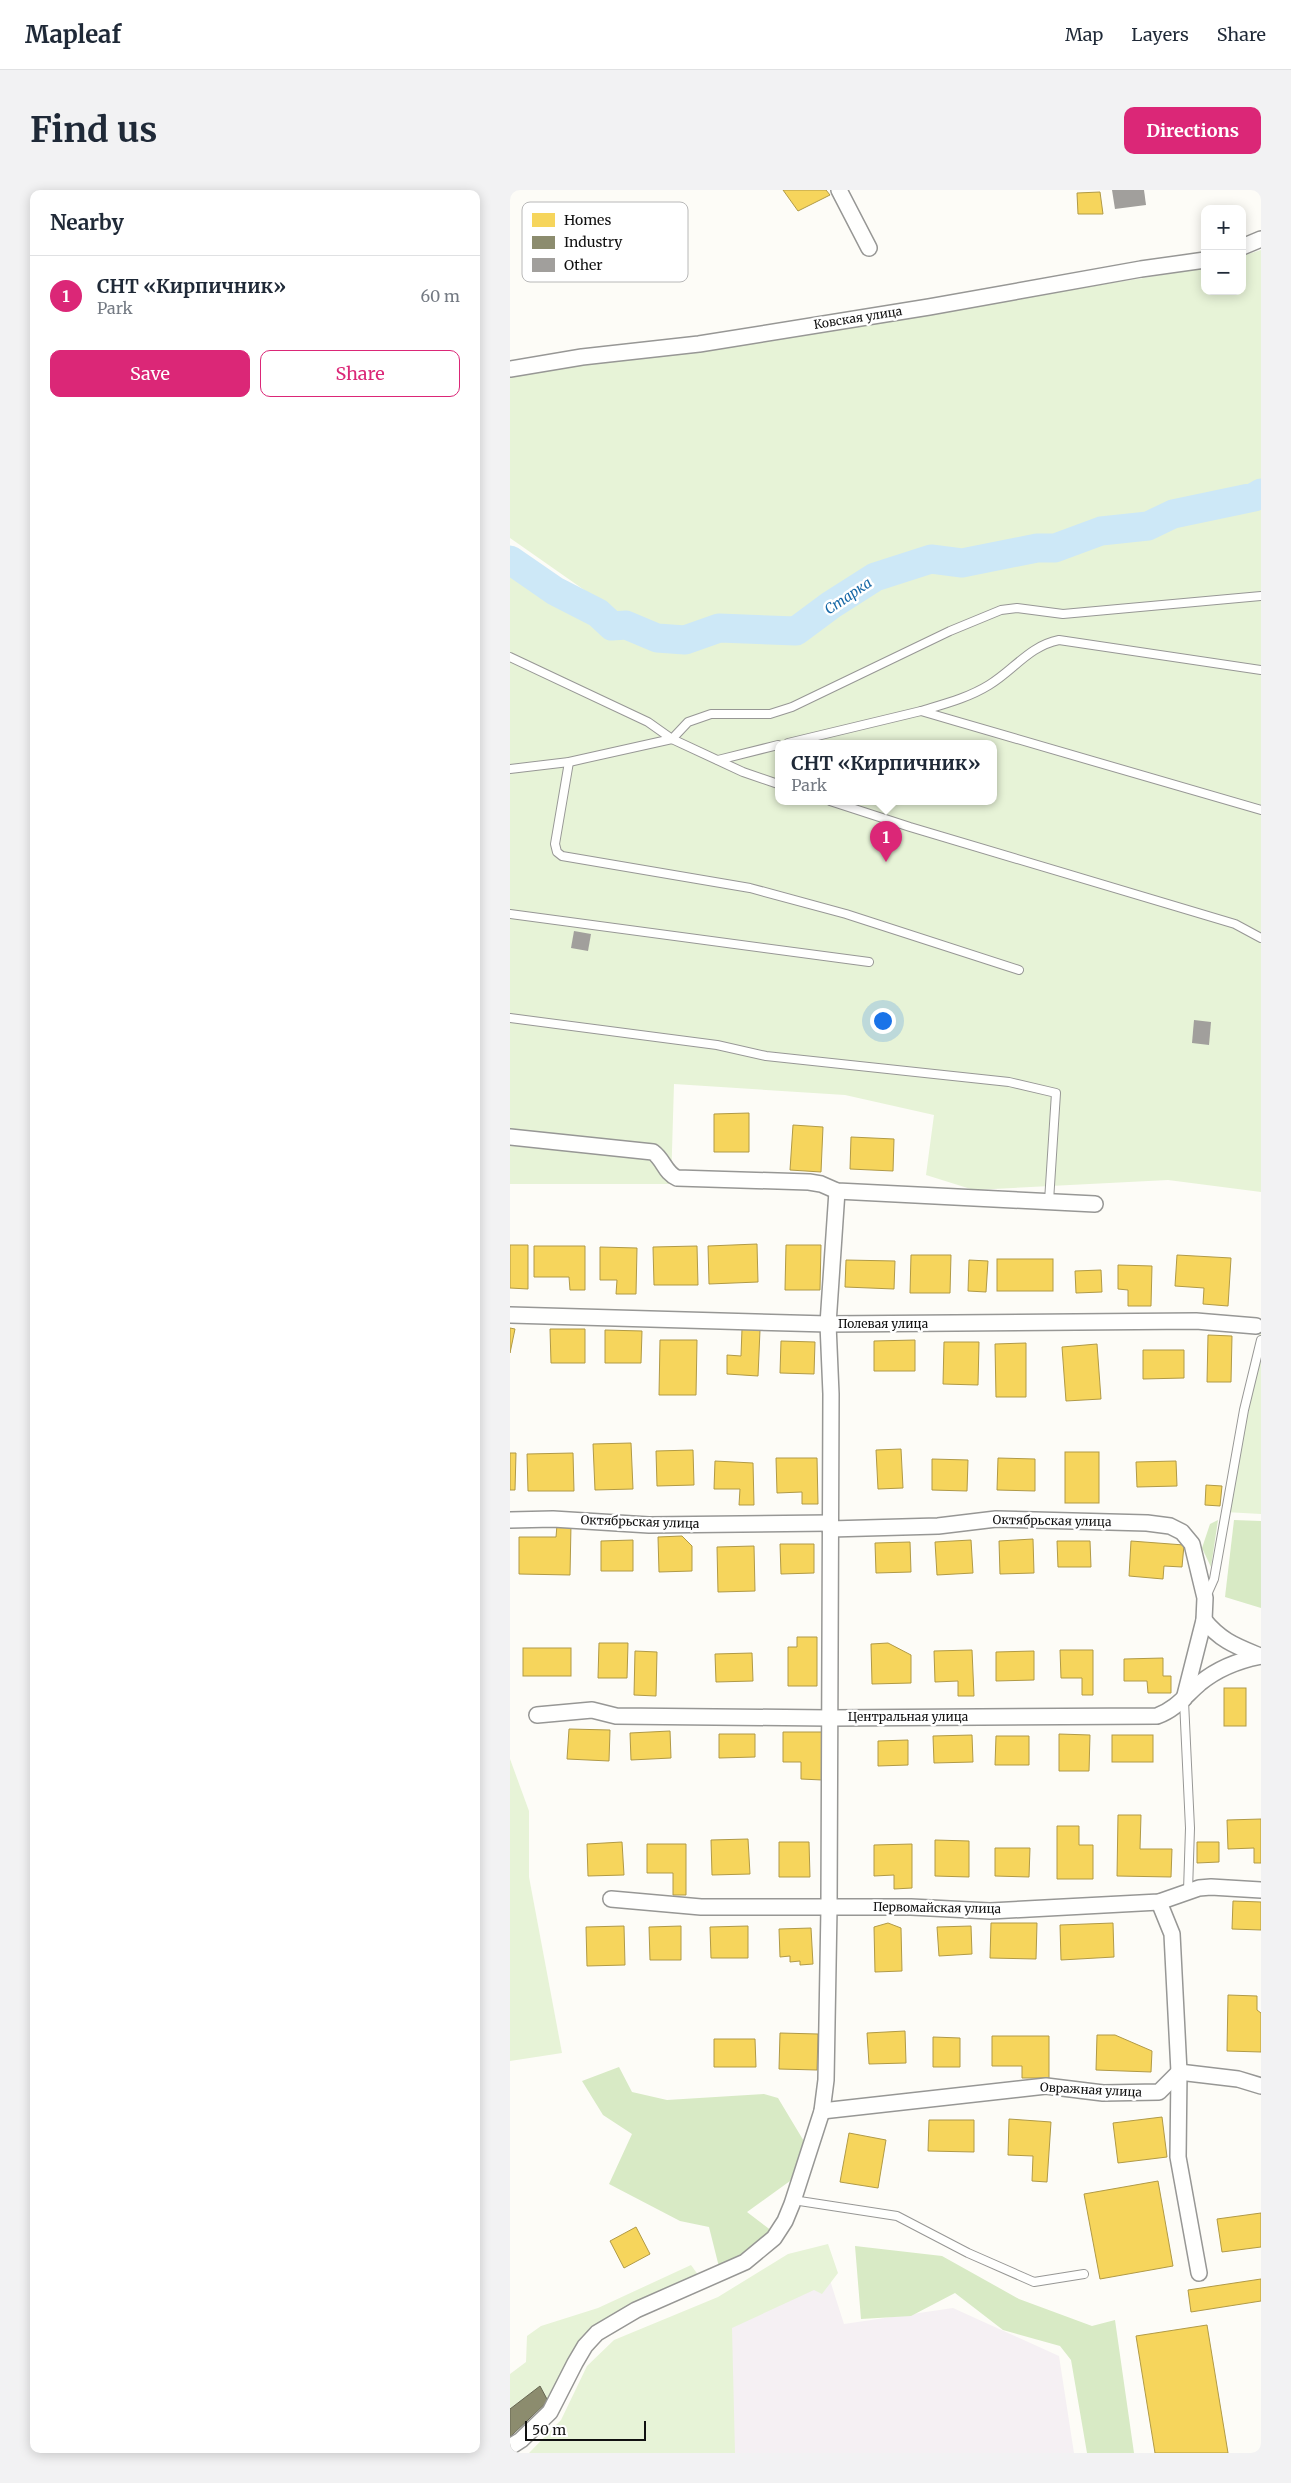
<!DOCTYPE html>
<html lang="en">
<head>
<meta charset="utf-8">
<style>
	body { margin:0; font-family:Merriweather,serif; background:#f2f2f3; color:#1f2937 }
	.controls { position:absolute; right:15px; top:15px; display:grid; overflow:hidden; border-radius:10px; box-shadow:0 2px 12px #0003 }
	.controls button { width:45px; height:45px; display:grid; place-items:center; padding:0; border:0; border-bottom:1px solid #e0e1e3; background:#fff; color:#1f2937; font:25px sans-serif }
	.scale { position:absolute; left:15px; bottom:12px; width:121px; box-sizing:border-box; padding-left:5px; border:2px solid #111; border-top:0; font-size:14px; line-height:18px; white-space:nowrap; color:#111; -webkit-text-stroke:4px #fff; paint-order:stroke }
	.you { position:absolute; left:372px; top:830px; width:18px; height:18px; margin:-12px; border:4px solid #fff; border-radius:50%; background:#1a73e8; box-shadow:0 0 0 8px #1a73e833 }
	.badge { display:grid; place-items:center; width:32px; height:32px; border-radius:50%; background:#db2777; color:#fff; font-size:16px; font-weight:700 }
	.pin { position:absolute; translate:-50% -41px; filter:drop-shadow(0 1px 2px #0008) }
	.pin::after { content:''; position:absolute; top:26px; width:18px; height:15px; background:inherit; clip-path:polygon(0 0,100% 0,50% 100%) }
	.popup { position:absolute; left:265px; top:550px; width:222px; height:65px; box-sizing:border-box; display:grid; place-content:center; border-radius:10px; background:#fff; filter:drop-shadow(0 1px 4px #0005); font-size:16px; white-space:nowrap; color:#747a83 }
	.popup b { font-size:19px; color:#1f2937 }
	.popup::after { content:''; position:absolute; left:50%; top:100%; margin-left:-10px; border:10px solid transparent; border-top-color:#fff }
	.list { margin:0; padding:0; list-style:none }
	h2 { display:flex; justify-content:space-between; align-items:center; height:65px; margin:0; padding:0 20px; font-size:21px }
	h2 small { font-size:16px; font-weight:400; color:#747a83 }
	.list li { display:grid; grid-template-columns:32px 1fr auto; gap:15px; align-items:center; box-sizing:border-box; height:80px; padding:0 20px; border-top:1px solid #e0e1e3 }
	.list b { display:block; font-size:19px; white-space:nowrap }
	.list p { margin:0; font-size:16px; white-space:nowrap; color:#747a83 }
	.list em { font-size:16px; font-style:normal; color:#747a83 }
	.actions { display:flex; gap:10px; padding:15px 20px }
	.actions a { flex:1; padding:11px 0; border:1px solid #db2777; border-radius:10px; text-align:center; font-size:18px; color:#db2777 }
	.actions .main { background:#db2777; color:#fff }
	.map { position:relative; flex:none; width:751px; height:2263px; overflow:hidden; border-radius:10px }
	header { display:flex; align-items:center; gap:30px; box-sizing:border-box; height:70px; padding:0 25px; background:#fff; border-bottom:1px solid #e0e1e3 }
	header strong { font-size:24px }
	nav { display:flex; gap:28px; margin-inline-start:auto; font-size:18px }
	.intro { display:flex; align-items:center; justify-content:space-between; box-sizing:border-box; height:120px; padding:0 30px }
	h1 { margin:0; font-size:35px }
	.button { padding:12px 22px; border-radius:10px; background:#db2777; color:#fff; font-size:18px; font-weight:700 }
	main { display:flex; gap:30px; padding:0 30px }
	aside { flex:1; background:#fff; border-radius:10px; box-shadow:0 2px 12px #0003 }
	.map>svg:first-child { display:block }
	.industrial { fill:#f5f0f3 }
	.green { fill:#e7f3d7; fill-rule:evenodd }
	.forest { fill:#d8eac5 }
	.homes { fill:#f6d55c; stroke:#b19a46 }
	.industry { fill:#8c8c6e; stroke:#676752 }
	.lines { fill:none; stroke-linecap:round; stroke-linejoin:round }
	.river { stroke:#cde8f7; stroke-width:29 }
	.building { fill:#a19f9c }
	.service-casing { stroke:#979795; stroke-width:10 }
	.minor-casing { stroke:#979795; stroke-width:18 }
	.service { stroke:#fffffe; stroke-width:8 }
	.minor { stroke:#fffffe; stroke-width:15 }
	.labels { text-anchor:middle; stroke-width:5; stroke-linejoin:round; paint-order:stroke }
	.street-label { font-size:12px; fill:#111; stroke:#fff }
	.water-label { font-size:14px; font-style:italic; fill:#1768a6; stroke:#fff }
	.key { fill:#fff; stroke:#b8b8b8; stroke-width:1 }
	.key-label { font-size:14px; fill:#111 }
</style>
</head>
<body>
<header>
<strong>Mapleaf</strong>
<nav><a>Map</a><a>Layers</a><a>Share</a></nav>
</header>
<div class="intro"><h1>Find us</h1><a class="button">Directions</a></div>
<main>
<aside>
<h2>Nearby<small></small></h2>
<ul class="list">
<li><span class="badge">1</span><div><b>СНТ «Кирпичник»</b><p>Park</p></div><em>60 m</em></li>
</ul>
<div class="actions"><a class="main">Save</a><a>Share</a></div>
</aside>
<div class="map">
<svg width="751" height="2263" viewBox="0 0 751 2263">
	<rect width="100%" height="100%" fill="#fdfcf7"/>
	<polygon class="industrial" points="317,2081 334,2134 443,2118 549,2166 564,2263 209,2263 205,2126"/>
	<g class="green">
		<path d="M751,60v942l-93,-12 -194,10 -48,-15 8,-60 -89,-20 -171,-11 -3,100h-161v-624l45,31 43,22 14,13 14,-1 31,13 28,2 34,-12 77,3 35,-26 44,-28 56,-18 31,4 75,-15h18l46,-17 47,-5 25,-12 61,-13 -3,-2 -60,12 -26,12 -44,4 -46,18 -19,-1 -74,15 -31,-4 -58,20 -78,52 -75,-3 -35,12 -26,-1 -29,-13 -120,-84v-163l221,-30 474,-77v23h37v-35zM268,553h216v58h-216z"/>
		<polygon points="751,1135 751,1324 715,1322"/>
		<polygon points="0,1569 19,1621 19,1687 52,1863 0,1871"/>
		<polygon points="318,2054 328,2083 312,2104 304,2100 222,2138 225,2263 19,2263 51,2230 77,2176 104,2150 208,2107 278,2064"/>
		<polygon points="181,2075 191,2089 89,2135 41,2214 25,2208 0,2221 0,2184 16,2172 17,2146 31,2136 88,2118"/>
	</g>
	<g class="forest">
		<polygon points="708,1330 701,1377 692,1358 700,1334"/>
		<polygon points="724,1330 751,1331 751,1418 715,1407"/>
		<polygon points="109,1877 122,1902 157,1910 254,1904 268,1908 295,1953 280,1991 237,2022 262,2041 239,2063 209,2077 199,2037 170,2031 99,1994 122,1944 93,1925 72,1891"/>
		<polygon points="345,2056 432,2066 509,2109 582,2136 605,2130 624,2263 577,2263 561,2170 550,2156 493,2140 445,2103 401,2126 351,2129"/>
	</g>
	<g class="homes">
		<polygon points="273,0 316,0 320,5 288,21"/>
		<polygon points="590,2 593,24 568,24 567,3"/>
		<polygon points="239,923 239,962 204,962 204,924"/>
		<polygon points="283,935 313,937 311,982 280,980"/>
		<polygon points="341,947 384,949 383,981 340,979"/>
		<polygon points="247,1054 248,1092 199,1094 198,1056"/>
		<polygon points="0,1055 18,1055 18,1099 0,1098"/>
		<polygon points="276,1055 311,1055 310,1100 275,1100"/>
		<polygon points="24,1056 75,1056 75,1100 60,1100 59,1087 24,1087"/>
		<polygon points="187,1056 188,1095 144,1095 143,1057"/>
		<polygon points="90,1057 127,1058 126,1104 106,1104 107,1090 90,1090"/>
		<polygon points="401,1065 441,1065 440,1103 400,1103"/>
		<polygon points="667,1065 721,1068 718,1116 693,1114 694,1098 665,1096"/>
		<rect x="487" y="1069" width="56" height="32"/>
		<polygon points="336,1070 385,1071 384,1099 335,1097"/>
		<polygon points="459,1070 478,1071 476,1102 458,1101"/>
		<polygon points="608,1075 642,1076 641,1116 618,1116 618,1100 608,1099"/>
		<polygon points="591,1080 592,1102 566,1103 565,1081"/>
		<polygon points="0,1138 5,1139 0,1163"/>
		<polygon points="40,1139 75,1139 75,1173 41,1173"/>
		<polygon points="232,1139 250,1140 248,1186 217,1184 217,1165 231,1166"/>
		<polygon points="95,1140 132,1141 131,1173 95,1173"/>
		<polygon points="698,1145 722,1146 721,1192 697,1192"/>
		<polygon points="150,1150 187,1150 186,1205 149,1205"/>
		<polygon points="405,1150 405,1181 364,1181 364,1151"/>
		<polygon points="271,1151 305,1152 304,1184 270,1183"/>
		<polygon points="434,1152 469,1152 468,1195 433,1194"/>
		<polygon points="516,1153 516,1207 486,1207 485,1154"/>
		<polygon points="587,1154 591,1209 556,1211 552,1157"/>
		<polygon points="633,1160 674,1160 674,1188 633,1189"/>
		<polygon points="121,1253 123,1299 85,1300 83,1254"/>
		<polygon points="391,1259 393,1298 368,1299 366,1260"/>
		<polygon points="183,1260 184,1295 147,1296 146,1261"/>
		<rect x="555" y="1262" width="34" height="51"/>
		<polygon points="0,1263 6,1263 5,1300 0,1300"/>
		<polygon points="63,1263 64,1301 18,1301 17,1264"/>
		<polygon points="266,1268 307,1268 308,1314 292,1314 292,1302 267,1303"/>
		<polygon points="488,1268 525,1269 525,1301 487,1300"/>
		<polygon points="422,1269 458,1270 457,1301 422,1300"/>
		<polygon points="205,1271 243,1273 244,1315 229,1315 230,1299 204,1299"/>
		<polygon points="666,1271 667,1296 627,1297 626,1272"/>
		<polygon points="696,1295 712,1296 710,1316 695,1315"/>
		<polygon points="47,1335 61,1335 60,1385 9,1384 9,1347 46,1347"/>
		<polygon points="172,1346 182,1356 182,1381 149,1382 148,1347"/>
		<polygon points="523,1349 524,1383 490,1384 489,1351"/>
		<polygon points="123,1350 123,1381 91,1381 91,1351"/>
		<polygon points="461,1350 463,1383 427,1385 425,1352"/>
		<polygon points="547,1351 580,1351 581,1377 548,1377"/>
		<polygon points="621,1351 674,1355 672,1377 654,1376 653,1389 619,1386"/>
		<polygon points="400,1352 401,1382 366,1383 365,1353"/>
		<polygon points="270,1354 304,1354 304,1383 271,1384"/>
		<polygon points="244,1356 245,1401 208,1402 207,1357"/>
		<polygon points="287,1447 307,1447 307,1496 278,1496 278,1457 287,1457"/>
		<polygon points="89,1453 118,1453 117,1488 88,1488"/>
		<polygon points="378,1453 401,1465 401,1493 362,1494 361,1454"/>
		<rect x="13" y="1458" width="48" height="28"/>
		<polygon points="462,1460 464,1506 448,1506 448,1491 425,1492 424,1461"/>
		<polygon points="550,1460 583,1460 583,1505 572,1505 572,1488 551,1488"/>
		<polygon points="125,1461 147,1462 146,1506 124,1505"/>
		<polygon points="524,1461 524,1490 486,1491 486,1462"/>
		<polygon points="242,1463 243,1491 206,1492 205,1464"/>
		<polygon points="653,1468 653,1486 661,1486 661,1503 638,1503 637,1491 614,1491 614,1469"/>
		<rect x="714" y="1498" width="22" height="38"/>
		<polygon points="59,1539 100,1540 99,1571 57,1569"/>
		<polygon points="160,1541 161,1568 121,1570 120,1543"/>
		<polygon points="273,1542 312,1542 312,1590 291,1589 291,1572 273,1572"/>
		<polygon points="209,1544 245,1544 245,1567 209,1568"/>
		<polygon points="549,1544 580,1545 579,1581 549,1581"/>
		<polygon points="462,1545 463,1572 424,1573 423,1546"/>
		<rect x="602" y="1545" width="41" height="27"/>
		<polygon points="486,1546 519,1546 519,1575 485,1575"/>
		<polygon points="398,1550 398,1575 368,1576 368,1551"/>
		<polygon points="608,1625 631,1625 630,1659 662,1659 661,1687 607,1686"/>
		<polygon points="751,1629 751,1673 744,1673 744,1658 718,1659 717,1630"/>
		<polygon points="547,1636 569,1636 569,1655 583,1655 583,1689 547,1689"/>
		<polygon points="238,1649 240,1684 202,1685 201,1650"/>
		<polygon points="425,1650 459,1651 459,1687 425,1686"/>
		<polygon points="112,1652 114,1685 78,1686 77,1654"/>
		<polygon points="269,1652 299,1652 300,1687 269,1687"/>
		<polygon points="687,1652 709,1652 709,1672 687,1673"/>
		<polygon points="137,1654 176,1654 176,1705 163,1705 163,1683 137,1683"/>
		<polygon points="402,1654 402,1698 384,1699 384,1685 364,1686 364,1655"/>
		<polygon points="485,1658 520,1658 519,1687 485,1686"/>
		<polygon points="723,1711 751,1712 751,1740 722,1739"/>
		<polygon points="378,1733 391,1738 392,1781 365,1782 364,1737"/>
		<polygon points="481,1733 527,1733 526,1769 480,1768"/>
		<polygon points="603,1733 604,1767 551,1770 550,1735"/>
		<polygon points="114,1736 115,1775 77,1776 76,1737"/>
		<polygon points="171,1736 171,1770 140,1770 139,1737"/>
		<polygon points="238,1736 238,1768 201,1768 200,1737"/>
		<polygon points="461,1736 462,1764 429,1766 427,1737"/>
		<polygon points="301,1738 303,1774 290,1775 290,1771 280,1772 280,1766 270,1767 269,1739"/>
		<polygon points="718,1805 747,1806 747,1820 751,1823 751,1862 717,1861"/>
		<polygon points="395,1841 396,1873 359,1874 357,1843"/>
		<polygon points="270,1843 308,1844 307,1880 269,1879"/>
		<polygon points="587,1845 605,1845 642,1861 641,1882 586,1880"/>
		<polygon points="482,1846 539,1846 539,1888 512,1888 512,1876 482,1876"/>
		<polygon points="423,1847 450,1848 450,1877 423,1877"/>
		<polygon points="204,1849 245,1849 246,1877 204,1877"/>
		<polygon points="652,1927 657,1967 608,1973 603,1933"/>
		<polygon points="499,1929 541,1932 537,1992 522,1991 523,1966 498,1965"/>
		<polygon points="419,1930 464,1930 464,1962 418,1961"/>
		<polygon points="339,1943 376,1950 368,1998 330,1992"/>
		<polygon points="648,1991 663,2076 590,2089 574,2004"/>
		<polygon points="751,2023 751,2057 712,2062 707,2029"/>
		<polygon points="126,2037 140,2064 114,2078 100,2051"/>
		<polygon points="751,2089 751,2111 681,2122 678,2100"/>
		<polygon points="697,2135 718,2263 645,2263 626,2146"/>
	</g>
	<polygon class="industry" points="30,2196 38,2211 0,2247 0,2219"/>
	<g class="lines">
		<polyline class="river" points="0,370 45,401 88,423 102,436 116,435 147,448 175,450 209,438 286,441 321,415 365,387 421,369 452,373 527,358 545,358 591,341 638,336 663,324 744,307 751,303"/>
	</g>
	<g class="building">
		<polygon points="602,0 634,0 636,15 605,19"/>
		<polygon points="42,39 52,59 33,69 23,49"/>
		<polygon points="64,741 81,744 78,761 61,758"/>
		<polygon points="684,830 701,832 699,855 682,853"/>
	</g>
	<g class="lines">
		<g class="service-casing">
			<g id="service">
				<polyline points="0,467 138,532 162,549 233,582 268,594"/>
				<path d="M411,521c23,-7 47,-13 68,-26 25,-15 40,-39 70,-45l202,30"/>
				<polyline points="278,553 411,521 751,620"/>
				<polyline points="208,570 268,555"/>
				<polyline points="59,572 45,654 47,662 52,666 240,698 336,724 509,780"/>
				<polyline points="0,579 59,572 162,549 178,532 201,524 260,524 282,517 440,441 491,420 507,418 553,424 751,406"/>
				<polyline points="320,611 400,637 725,734 751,748"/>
				<polyline points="0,724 359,772"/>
				<polyline points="0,828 207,855 256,866 499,892 546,903 539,1011"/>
				<polyline points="696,1407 704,1389 734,1220 751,1150"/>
				<polyline points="674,1511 680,1638 678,1701"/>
				<polyline points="283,2010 387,2026 458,2063 524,2092 574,2084"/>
			</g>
		</g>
		<g class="minor-casing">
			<g id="minor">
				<polyline points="329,0 359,58"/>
				<polyline points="732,57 751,49"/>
				<polyline points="0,179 72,167 189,154 419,117 631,79 695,70"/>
				<path d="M0,947l143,15c11,8 12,21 24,26l132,4 12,2 16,7 258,13"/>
				<polyline points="0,1125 318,1134 686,1131 746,1136"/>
				<polyline points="0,1330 43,1329 139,1335 321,1333"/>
				<polyline points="320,1339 428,1336 486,1329 637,1333 660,1336 672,1342 682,1354 695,1408 694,1430 674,1509"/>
				<path d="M694,1430c17,21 32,26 56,36"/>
				<path d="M27,1525l55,-5 24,6 214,2 327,-2c19,-7 28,-20 43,-33 17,-14 40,-23 61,-27"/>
				<polyline points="101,1709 191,1717 401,1717 480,1721 649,1712 689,1698 701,1697 751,1700"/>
				<polyline points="649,1712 662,1744 669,1882 668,1967 689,2083"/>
				<polyline points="312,1921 536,1896 593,1903 649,1902 669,1882 728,1889 751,1896"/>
				<polyline points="0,2257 11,2250 40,2222 65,2173 75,2156 87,2143 126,2120 235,2072 264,2048 275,2031 282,2014 312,1921 316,1890 319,1718 321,1204 318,1134 327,1001"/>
			</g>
		</g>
		<use href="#service" class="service"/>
		<use href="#minor" class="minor"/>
	</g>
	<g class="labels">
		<g class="street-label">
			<text transform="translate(348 128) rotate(-9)" y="4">Ковская улица</text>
			<text x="373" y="1138">Полевая улица</text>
			<text transform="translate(542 1331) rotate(1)" y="4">Октябрьская улица</text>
			<text transform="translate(130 1332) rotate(2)" y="4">Октябрьская улица</text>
			<text x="398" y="1531">Центральная улица</text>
			<text transform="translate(427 1718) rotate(1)" y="4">Первомайская улица</text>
			<text transform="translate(581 1900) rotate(3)" y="4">Овражная улица</text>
		</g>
		<g class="water-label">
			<text transform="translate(338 406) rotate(-34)" y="5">Старка</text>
		</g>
	</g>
	<rect x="12" y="12" width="166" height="80" rx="8" class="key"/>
	<rect x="22" y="23" width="23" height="14" fill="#f6d55c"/>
	<rect x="22" y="46" width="23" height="13" fill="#8c8c6e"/>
	<rect x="22" y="68" width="23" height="14" fill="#a19f9c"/>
	<g class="key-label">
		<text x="54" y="35">Homes</text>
		<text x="54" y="57">Industry</text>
		<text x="54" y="80">Other</text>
	</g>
</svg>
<div class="controls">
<button>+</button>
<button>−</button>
</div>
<div class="scale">50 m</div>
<div class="you"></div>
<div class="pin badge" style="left:376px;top:672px">1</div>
<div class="popup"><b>СНТ «Кирпичник»</b>Park</div>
</div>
</main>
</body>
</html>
